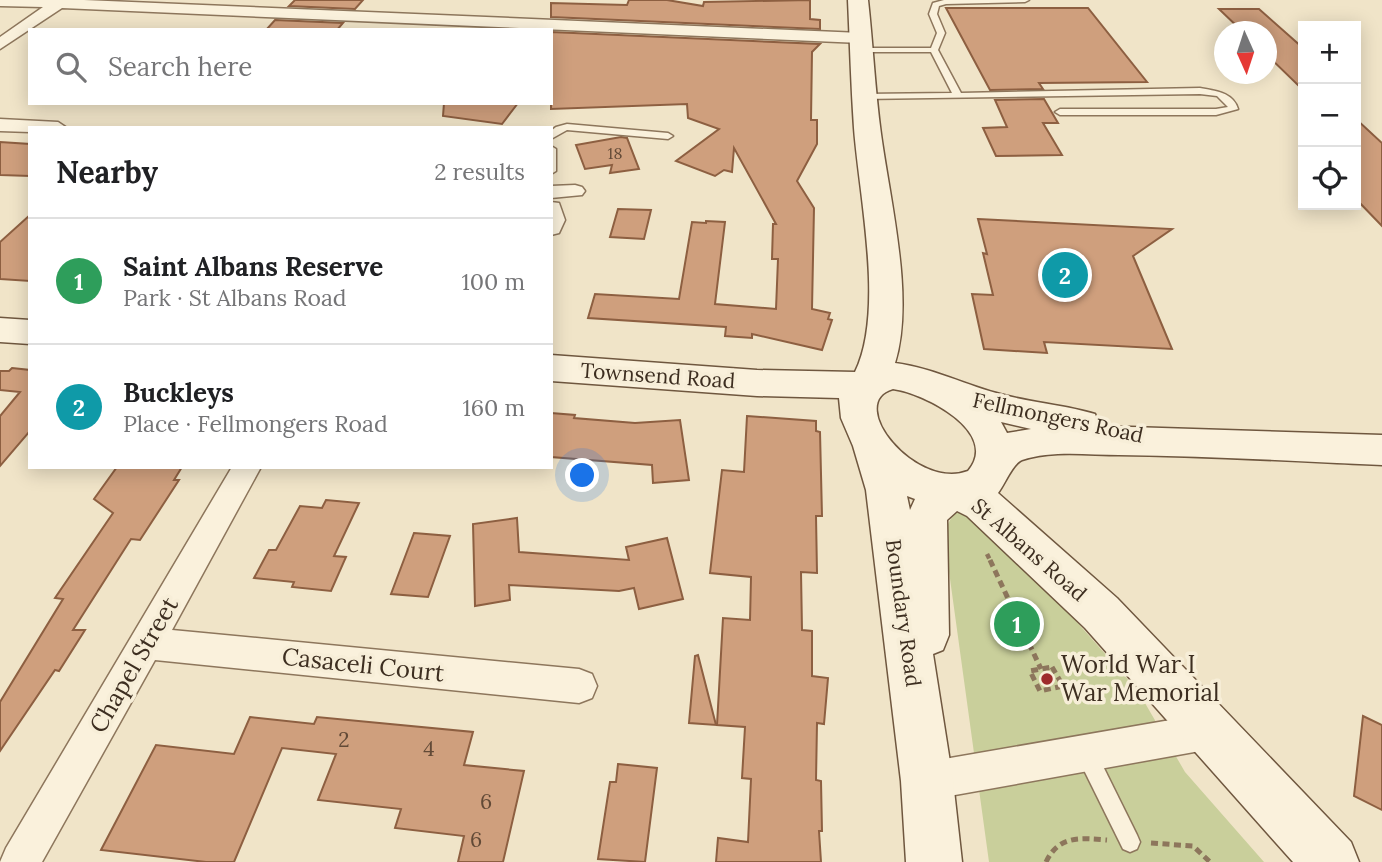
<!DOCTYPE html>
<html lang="en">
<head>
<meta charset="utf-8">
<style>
	body { margin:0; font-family:Lora,serif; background:#f6f6f6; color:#202124 }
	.controls { position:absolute; right:21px; top:21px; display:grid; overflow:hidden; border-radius:0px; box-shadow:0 4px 18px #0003 }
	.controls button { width:63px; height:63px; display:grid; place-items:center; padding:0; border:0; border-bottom:2px solid #e0e0e0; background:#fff; color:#202124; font:35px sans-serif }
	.compass { position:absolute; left:1214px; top:21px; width:63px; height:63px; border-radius:50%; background:#fff; box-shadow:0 4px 18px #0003; rotate:177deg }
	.you { position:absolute; left:583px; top:476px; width:24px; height:24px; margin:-18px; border:5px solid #fff; border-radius:50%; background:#1a73e8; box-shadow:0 0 0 10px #1a73e833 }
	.badge { display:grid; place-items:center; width:46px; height:46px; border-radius:50%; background:#d93025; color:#fff; font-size:23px; font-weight:700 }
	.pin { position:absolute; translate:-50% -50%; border:4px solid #fff; box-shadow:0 2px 7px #0006 }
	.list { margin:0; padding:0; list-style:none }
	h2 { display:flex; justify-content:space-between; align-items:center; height:91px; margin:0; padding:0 28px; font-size:30px }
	h2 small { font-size:23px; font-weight:400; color:#757577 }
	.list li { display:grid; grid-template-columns:46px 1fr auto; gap:21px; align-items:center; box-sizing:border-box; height:126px; padding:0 28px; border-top:2px solid #e0e0e0 }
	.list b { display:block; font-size:26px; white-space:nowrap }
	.list p { margin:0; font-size:23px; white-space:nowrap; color:#757577 }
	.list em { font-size:23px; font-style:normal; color:#757577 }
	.icon { flex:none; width:38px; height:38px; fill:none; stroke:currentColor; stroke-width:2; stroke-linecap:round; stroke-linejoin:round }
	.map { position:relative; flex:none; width:1382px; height:862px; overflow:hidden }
	.search { position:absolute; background:#fff; box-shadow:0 4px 18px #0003; left:28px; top:28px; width:525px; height:77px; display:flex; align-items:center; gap:18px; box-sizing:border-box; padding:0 24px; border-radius:0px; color:#757577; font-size:26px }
	.panel { position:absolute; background:#fff; box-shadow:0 4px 18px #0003; left:28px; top:126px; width:525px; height:343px; border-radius:0px }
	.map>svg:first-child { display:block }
	.green { fill:#c9cf9b }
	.building { fill:#cf9f7d; stroke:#8d5f41; stroke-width:2 }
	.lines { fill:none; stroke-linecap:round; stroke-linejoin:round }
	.lane-casing { stroke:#8d765c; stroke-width:3 }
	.street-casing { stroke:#8d765c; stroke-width:3 }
	.secondary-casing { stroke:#6f573f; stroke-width:3 }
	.path-far1 { stroke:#8d765c; stroke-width:4.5; stroke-dasharray:5 3.5; stroke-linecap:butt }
	.path { stroke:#8d765c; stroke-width:5; stroke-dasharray:7 4.5; stroke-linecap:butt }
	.lane { fill:#faf1dc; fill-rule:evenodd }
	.street { fill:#faf1dc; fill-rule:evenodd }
	.secondary { fill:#faf1dc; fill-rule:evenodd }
	.poi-dot { fill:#9e2a2b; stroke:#f7eed8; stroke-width:2.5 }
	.labels { text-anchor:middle; stroke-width:7; stroke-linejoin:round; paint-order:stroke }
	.far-number-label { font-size:16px; fill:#624a37 }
	.street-label { font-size:21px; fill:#3d2e20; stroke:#f7eed8 }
	.near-number-label { font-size:21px; fill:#624a37 }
	.near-street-label { font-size:24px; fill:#3d2e20; stroke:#f7eed8 }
	.near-poi-label { font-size:24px; fill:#3d2e20; stroke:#f7eed8; text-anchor:start }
</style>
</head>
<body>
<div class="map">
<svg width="1382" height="862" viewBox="0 0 1382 862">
	<rect width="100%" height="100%" fill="#f0e4c8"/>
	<path class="green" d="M962,510l21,6 155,175 47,81 79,90h-275l-42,-305c-1,-18 -5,-38 15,-47z"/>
	<g class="building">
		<polygon points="295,0 363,0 355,9 289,6"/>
		<polygon points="629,0 667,0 703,6 704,2 810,0 810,19 820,20 820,29 551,17 551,3 627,5"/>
		<polygon points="946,8 1088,8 1147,82 1039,83 1043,89 990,90"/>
		<polygon points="1219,9 1259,9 1303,48 1303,90 1266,54 1266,32 1243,32"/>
		<polygon points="275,20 343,23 337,30 266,30"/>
		<polygon points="551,32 820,44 812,52 811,120 817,120 817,144 797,181 814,208 812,309 830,313 828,319 832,320 822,350 752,334 752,338 725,336 726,327 588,318 595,294 679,299 692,222 706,223 706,221 725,222 715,304 776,309 778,259 772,259 773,224 776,224 734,148 732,172 724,170 715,176 676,161 719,129 688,118 687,104 551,109"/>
		<polygon points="1044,99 1058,123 1043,123 1062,155 996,156 983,128 1007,127 995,100"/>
		<polygon points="444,103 518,103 502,124 443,116"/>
		<polygon points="1356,119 1382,143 1382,226 1356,199"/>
		<polygon points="621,137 627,138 639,169 610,173 612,165 585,169 576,145"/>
		<polygon points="0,142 30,144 30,176 0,175"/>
		<polygon points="618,209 651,210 644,239 610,237"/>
		<polygon points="30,215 30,281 0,279 0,242"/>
		<polygon points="978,219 1172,229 1133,256 1172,349 1044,342 1047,353 984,349 972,294 993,295 983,253 987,254"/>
		<polygon points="12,368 30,370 30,431 0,466 0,416 20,392 0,390 0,371 9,371"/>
		<polygon points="551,413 575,415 574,418 635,423 680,420 689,480 653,483 652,465 551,457"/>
		<polygon points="747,416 816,421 816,431 820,432 822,516 816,516 817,573 801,572 802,630 812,631 812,676 828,678 824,724 817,723 816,780 821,781 822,831 819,831 821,862 716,862 718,838 748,842 751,779 742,778 745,727 717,725 723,618 750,620 751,577 710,573 722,470 744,472"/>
		<polygon points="117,467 182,467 174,480 179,480 140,540 131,539 73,630 85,630 59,671 55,670 0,751 0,702 63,599 55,598 113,513 94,499"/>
		<polygon points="326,500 359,503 334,556 346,557 331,591 292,587 294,582 254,578 269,550 276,550 300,506 322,508"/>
		<polygon points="517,518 519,552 629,560 626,547 667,538 683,599 639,609 634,588 619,591 509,585 510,600 475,606 473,524"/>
		<polygon points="414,533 450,536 428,597 391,594"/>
		<polygon points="698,655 716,725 689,723 695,656"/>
		<polygon points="1363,716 1382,725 1382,810 1354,796"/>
		<polygon points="250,717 314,724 317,717 473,732 464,765 524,771 503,862 458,862 464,836 395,828 401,809 318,800 336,754 282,748 234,862 206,862 101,850 156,745 234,754"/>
		<polygon points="618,764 657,768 645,862 598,859 610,782 616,782"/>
	</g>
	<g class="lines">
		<g class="lane-casing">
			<g id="lane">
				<path d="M944,0h85l-4,2 -79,2 -7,2 -2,8 8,19 -7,17 23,43 239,-5c15,3 33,4 38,21l-22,6h-156l-5,-3 5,-3h156l12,-2 -11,-11 -17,-2 -338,5v-4l3,-1 87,-1 -21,-41h-69l-4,-2 4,-2h69l6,-15 -8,-19 4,-11z"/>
				<polygon points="567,124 668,133 673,136 668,139 567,130 551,139 551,131 556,127"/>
				<polygon points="551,146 556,149 556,171 551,174"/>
				<polygon points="1087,746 1094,748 1137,835 1140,842 1137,849 1130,852 1123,849 1080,762 1078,755 1080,748"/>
			</g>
		</g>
		<g class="street-casing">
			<g id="street">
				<polygon points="0,0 84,0 861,33 869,38 861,43 62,8 0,49 0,37 43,7 0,6"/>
				<polygon points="0,119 58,122 67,128 30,128 30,132 0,131"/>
				<polygon points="575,185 582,187 585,191 582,195 551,198 551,186"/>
				<polygon points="551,202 559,203 565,220 559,233 551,235"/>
				<polygon points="232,467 261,467 172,630 579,669 592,674 597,686 592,698 579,703 155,660 42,862 0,862 6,848"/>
				<polygon points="1211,713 1224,718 1229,731 1224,744 1211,749 927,800 913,795 908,781 913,767 927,762"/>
			</g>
		</g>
		<g class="secondary-casing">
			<g id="secondary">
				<path d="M848,0h20c5,45 7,90 13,134 9,67 34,165 14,229 38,5 72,23 109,32 30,8 61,10 91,19l4,12 283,9v30c-88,-4 -175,-9 -263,-10 -31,0 -67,-5 -97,5 -9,3 -17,24 -24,33l119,105 234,244 8,20h-66l-208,-234 -118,-112 -10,-5 -10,9 2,115 -6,15 -10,4 20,127 9,81h-56l-5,-81 -35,-291 -13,-44 -12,-28 -2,-20 -82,-2 -206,-15v-26l206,15 98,2c30,-61 4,-176 -1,-244 -3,-42 -4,-85 -6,-128zM893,389c31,4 108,43 75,82 -52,20 -124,-68 -75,-82zM1001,422l30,7 -24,4zM907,496l8,3 -5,11z"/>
				<polygon points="0,318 30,320 30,344 0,342"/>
			</g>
		</g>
		<polyline class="path-far1" points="987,554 991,562"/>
		<g class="path">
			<polyline points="990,560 1041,669"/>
			<polygon points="1052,667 1063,686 1040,691 1030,671"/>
			<polyline points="1151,843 1193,846 1210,862"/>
			<path d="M1046,862c13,-27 34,-24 61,-22"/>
		</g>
		<use href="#lane" class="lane"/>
		<use href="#street" class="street"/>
		<use href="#secondary" class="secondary"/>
	</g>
	<circle class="poi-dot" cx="1047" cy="679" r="7"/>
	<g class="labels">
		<g class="far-number-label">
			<text x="615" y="159">18</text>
		</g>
		<g class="street-label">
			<text transform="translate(658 376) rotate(4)" y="7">Townsend Road</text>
			<text transform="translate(1058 418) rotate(12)" y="7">Fellmongers Road</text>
			<text transform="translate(1029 550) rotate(41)" y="7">St Albans Road</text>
			<text transform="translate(903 613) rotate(82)" y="7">Boundary Road</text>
		</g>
		<g class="near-number-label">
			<text x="344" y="747">2</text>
			<text x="429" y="756">4</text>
			<text x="486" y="809">6</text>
			<text x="476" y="847">6</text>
		</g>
		<g class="near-street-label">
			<text transform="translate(134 665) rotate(-60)" y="8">Chapel Street</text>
			<text transform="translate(363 665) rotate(6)" y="8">Casaceli Court</text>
		</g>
		<g class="near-poi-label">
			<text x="1061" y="673">World War I<tspan x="1061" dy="28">War Memorial</tspan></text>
		</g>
	</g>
</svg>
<div class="controls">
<button>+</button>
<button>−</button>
<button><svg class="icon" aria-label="locate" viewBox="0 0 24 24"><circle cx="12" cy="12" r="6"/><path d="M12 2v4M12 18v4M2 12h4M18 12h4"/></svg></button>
</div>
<svg class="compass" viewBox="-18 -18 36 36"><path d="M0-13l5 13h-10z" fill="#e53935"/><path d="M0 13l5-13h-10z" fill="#757577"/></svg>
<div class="you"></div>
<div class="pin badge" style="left:1017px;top:624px;background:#2e9e5b">1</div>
<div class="pin badge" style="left:1065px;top:275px;background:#0f9aa8">2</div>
<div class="search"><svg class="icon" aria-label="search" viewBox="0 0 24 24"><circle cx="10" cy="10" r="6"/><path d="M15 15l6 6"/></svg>Search here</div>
<section class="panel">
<h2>Nearby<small>2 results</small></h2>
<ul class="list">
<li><span class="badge" style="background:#2e9e5b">1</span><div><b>Saint Albans Reserve</b><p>Park · St Albans Road</p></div><em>100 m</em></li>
<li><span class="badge" style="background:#0f9aa8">2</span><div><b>Buckleys</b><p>Place · Fellmongers Road</p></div><em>160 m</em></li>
</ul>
</section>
</div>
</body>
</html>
